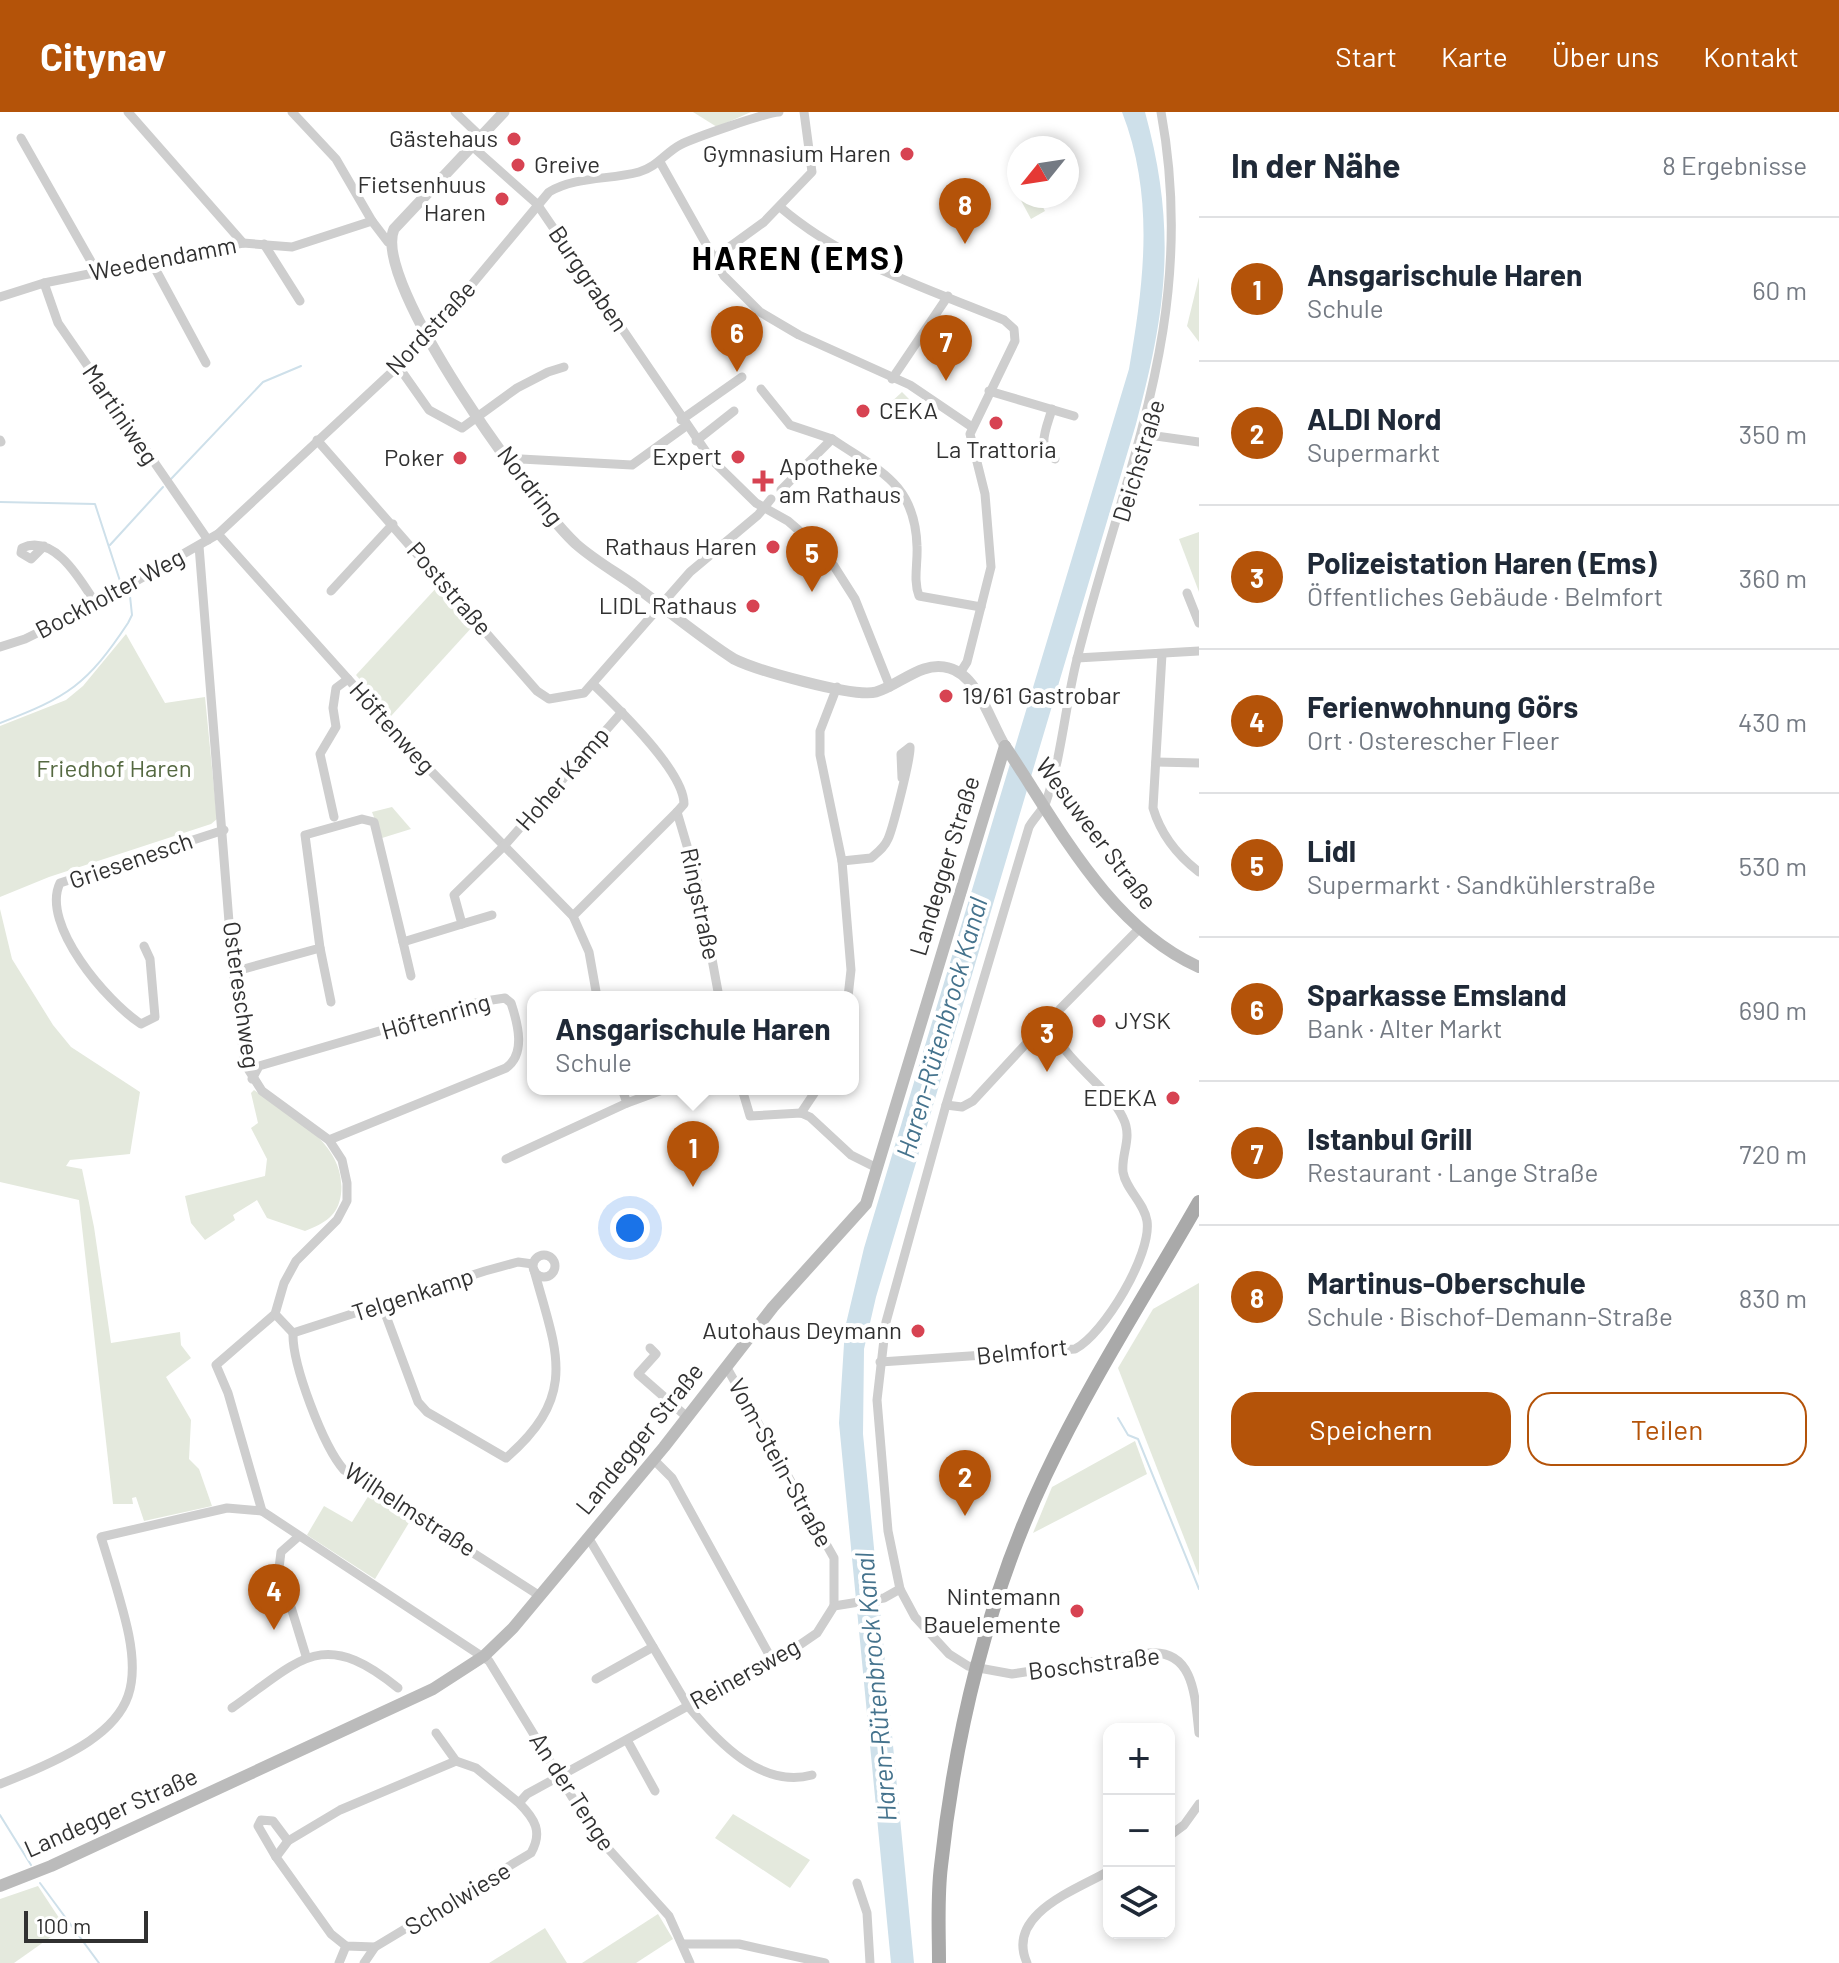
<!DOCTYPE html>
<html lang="de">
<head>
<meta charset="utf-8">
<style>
	body { margin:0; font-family:Barlow,sans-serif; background:#f2f2f3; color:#1f2937 }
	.controls { position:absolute; right:24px; bottom:24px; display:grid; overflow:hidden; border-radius:16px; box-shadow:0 4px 12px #0003 }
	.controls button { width:72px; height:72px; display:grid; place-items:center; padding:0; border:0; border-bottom:2px solid #e0e1e3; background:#fff; color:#1f2937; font:40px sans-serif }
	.compass { position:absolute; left:1007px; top:24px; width:72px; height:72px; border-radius:50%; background:#fff; box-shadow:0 4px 12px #0003; rotate:240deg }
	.scale { position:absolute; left:24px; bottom:20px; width:124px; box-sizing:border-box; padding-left:8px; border:4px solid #313131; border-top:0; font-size:22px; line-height:28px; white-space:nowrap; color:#313131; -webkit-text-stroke:6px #fff; paint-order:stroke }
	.you { position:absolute; left:630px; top:1116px; width:28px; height:28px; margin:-20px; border:6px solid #fff; border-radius:50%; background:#1a73e8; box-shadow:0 0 0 12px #1a73e833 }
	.badge { display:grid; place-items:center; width:52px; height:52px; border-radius:50%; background:#b45309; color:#fff; font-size:26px; font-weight:700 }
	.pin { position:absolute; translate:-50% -66px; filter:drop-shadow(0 2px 4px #0008) }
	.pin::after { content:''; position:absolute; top:42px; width:28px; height:24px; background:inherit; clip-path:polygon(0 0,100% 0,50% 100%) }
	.popup { position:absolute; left:527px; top:879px; width:332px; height:104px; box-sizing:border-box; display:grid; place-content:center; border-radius:16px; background:#fff; filter:drop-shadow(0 2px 6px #0005); font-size:26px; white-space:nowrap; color:#747a83 }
	.popup b { font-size:30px; color:#1f2937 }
	.popup::after { content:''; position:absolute; left:50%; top:100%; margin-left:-16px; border:16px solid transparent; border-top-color:#fff }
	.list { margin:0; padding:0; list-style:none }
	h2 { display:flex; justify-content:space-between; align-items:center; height:104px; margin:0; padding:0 32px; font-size:34px }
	h2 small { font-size:26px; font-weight:400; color:#747a83 }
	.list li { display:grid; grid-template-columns:52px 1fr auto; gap:24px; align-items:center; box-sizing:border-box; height:144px; padding:0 32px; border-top:2px solid #e0e1e3 }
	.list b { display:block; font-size:30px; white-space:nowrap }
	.list p { margin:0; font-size:26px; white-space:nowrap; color:#747a83 }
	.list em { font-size:26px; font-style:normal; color:#747a83 }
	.actions { display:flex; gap:16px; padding:24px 32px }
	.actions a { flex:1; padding:18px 0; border:2px solid #b45309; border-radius:24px; text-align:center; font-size:28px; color:#b45309 }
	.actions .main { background:#b45309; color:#fff }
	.icon { flex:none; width:44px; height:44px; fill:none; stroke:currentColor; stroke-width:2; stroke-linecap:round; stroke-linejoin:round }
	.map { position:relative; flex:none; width:1199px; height:1851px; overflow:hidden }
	header { display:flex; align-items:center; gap:48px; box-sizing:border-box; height:112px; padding:0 40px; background:#b45309; color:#fff }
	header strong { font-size:38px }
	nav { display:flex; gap:44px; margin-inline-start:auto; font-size:28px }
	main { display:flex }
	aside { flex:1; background:#fff }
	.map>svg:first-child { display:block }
	.green { fill:#e4e9dd }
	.water { fill:#cee0ea }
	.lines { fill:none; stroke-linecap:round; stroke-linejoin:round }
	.stream { stroke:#cee0ea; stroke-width:2 }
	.minor { stroke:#cecece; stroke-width:9 }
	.tertiary { stroke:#cecece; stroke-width:11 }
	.secondary { stroke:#bbb; stroke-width:12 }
	.primary { stroke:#a9a9a9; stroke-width:14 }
	.poi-dot { fill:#d74352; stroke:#fff; stroke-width:3 }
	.labels { text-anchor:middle; stroke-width:8; stroke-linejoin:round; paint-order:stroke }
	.poi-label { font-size:24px; fill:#313131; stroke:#fff; text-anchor:end }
	.street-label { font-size:24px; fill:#313131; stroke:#fff }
	.park-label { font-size:24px; fill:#556941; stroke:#fff }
	.water-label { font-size:26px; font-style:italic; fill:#45738d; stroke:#fff }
	.district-label { font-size:32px; font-weight:bold; letter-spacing:2px; fill:#000; stroke:#fff }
</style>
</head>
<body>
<header>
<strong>Citynav</strong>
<nav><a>Start</a><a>Karte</a><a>Über uns</a><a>Kontakt</a></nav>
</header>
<main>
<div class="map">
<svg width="1199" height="1851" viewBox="0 0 1199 1851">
	<rect width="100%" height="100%" fill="#fff"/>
	<g class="green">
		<polygon points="693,0 751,0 717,15"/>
		<polygon points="1018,83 1037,84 1045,99 1031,107"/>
		<polygon points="1199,165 1199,230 1187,214"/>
		<polygon points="902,280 911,289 897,302 888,293"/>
		<polygon points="1199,420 1199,480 1179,427"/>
		<polygon points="438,474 473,514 391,604 356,563"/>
		<polygon points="126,522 165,591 205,585 217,707 211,712 49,765 0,785 0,614 66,588 83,574"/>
		<polygon points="392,695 411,717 382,726 372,700"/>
		<polygon points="0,797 12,847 53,913 71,935 140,980 130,1042 70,1048 66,1054 82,1057 94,1115 111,1231 180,1220 181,1233 191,1246 166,1265 191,1308 189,1347 199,1357 212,1394 144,1409 136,1385 132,1386 133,1392 113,1392 79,1088 0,1070"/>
		<path d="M254,978c35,24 93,53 87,104 -3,22 -16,29 -36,37l-38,-13 -10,-18 -24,15 2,5 -30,20 -14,-17 -6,-27 80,-20 2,-17 -16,-31 7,-5 -7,-30z"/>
		<polygon points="1199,1171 1199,1464 1118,1256 1153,1197"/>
		<polygon points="1135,1329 1147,1362 1033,1421 1052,1375"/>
		<polygon points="369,1383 410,1409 375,1467 307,1423 324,1394 352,1410"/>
		<polygon points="733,1702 810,1748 790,1776 715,1726"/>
		<polygon points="38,1774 65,1815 14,1851 0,1851 0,1787"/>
		<polygon points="658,1802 673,1827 636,1851 582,1851"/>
		<polygon points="545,1816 567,1851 489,1851"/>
	</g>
	<path class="water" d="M1122,0h23c32,117 22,197 -9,312l-260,873 -12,52 -1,85 51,529h-23l-52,-540 6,-95 19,-80 265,-879c15,-87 26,-172 -7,-257z"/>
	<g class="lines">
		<g class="stream">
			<polyline points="171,367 263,270 301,254"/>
			<polyline points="0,390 95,392 120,469"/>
			<polyline points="110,433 163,375"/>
			<path d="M0,611c68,-26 87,-38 128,-100l4,-8 -2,-19"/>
			<polyline points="1118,1306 1128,1323 1138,1327 1199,1477"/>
			<polyline points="0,1703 31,1753"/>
			<polyline points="40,1771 99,1851"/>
		</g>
		<g class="minor">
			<polyline points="128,0 243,131"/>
			<polyline points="292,0 336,47 372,109 388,130"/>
			<polyline points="455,0 481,25"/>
			<path d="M1161,0c38,206 -36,355 -84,547 -12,47 -15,97 -31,143 -3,8 -12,16 -17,25l-83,278 -60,217 -9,78 11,131 12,58 15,28 34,37 19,12 44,8 138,-21c45,-3 45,46 49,80"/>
			<polyline points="21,26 97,160"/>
			<polyline points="473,35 537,92 711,347 756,391 788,409 803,422 834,454 855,487 890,575"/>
			<polyline points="660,50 724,164 760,200 799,223 910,273 972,315"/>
			<path d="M780,95c65,56 146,81 224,113l10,9 1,12 -45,93 15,60 6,73 -24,95 -7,11"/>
			<polyline points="264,132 300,189"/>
			<polyline points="713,147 764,110 812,60 804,0"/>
			<polyline points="151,149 206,251"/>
			<polyline points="44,171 58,211 208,428"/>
			<polyline points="0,185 44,171 243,131 292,135 372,109"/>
			<polyline points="398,254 429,298 462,316 517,276 548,260 564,255"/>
			<polyline points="892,267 948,184"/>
			<polyline points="761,277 790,313 832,327"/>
			<polyline points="989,279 1074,304"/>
			<path d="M1052,297c-5,18 -17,40 3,50"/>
			<polyline points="681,308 742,265"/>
			<polyline points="1149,323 1199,330"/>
			<polyline points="0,328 1,330"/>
			<polyline points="317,328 537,579 549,587 584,581 690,460 758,403 771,387"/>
			<polyline points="696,329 734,299"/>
			<polyline points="508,350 521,347 632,353 686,314"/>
			<path d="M781,378l51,-51c47,32 83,44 85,107 1,17 -4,34 2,50l62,11"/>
			<polyline points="218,422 426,654 573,804"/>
			<path d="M44,434l-13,13 -10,-6 1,-5c33,-15 59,33 74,56"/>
			<polyline points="199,434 233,860 245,952 262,979 329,1028 342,1048 347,1071 347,1089 337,1108 296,1149 284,1171 275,1202 216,1253 228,1281 262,1399 489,1549 594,1721 669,1804 690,1851"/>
			<polyline points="331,479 393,412"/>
			<polyline points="1187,481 1199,511"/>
			<path d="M0,535l25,-8 71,-35 122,-70 205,-191 126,-151c27,-16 61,-12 90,-20 18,-5 26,-19 41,-27 13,-7 88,-33 99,-33"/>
			<path d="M1162,542l-9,154c8,27 24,47 46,64"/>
			<polyline points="1077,546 1199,539"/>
			<path d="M593,572c24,23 91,87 91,120l-7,8 21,71 21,114"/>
			<polyline points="837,575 820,619 820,643 842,749 851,858 848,885"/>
			<polyline points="1156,650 1199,651"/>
			<polyline points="334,705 320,642 336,615 333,596 336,576 348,567"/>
			<path d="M842,749l29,-3c7,-6 13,-10 17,-19 5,-11 24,-86 22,-92l-9,7 1,24"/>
			<polyline points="462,812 492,803"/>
			<polyline points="403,830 411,864"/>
			<path d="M144,834l6,13 5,58 -14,7c-34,-22 -101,-100 -81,-141l164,-53"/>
			<polyline points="320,836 331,890"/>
			<polyline points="233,860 320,836 305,723 362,707 374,710 403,830 462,812 454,783 504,734 622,600"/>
			<polyline points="597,885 589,840 573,804 677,700"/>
			<path d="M252,967l7,-13 220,-64 26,-4 6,5c7,21 15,51 -5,65l-177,72"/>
			<polyline points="622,977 627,991 665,977"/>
			<polyline points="742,977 750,1004 801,1001 810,1005 851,1043 877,1056"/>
			<polyline points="946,993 962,995 973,989 1035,922 1052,915 1060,897 1139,817"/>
			<polyline points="801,1001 817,977"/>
			<polyline points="506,1047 627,991"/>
			<circle cx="544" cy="1154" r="11"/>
			<path d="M382,1193l36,97 9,10 79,46c74,-64 50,-107 28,-188"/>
			<path d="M275,1202l18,19c-1,31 30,113 51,137l196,126"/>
			<polyline points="293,1221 485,1159 518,1150 533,1152"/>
			<polyline points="650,1236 656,1242 638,1262 687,1305"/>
			<path d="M880,1250l195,-13c29,-15 77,-95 72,-128 -3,-19 -21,-31 -24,-49 -2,-19 10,-34 0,-54 -15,-32 -60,-58 -71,-91"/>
			<polyline points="727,1256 834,1446 834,1494"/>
			<polyline points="653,1347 672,1366 772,1548"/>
			<polyline points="298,1425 281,1440 279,1456 306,1544"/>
			<path d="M588,1425l100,169c29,35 73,83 124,69"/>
			<polyline points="596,1567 653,1535"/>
			<path d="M232,1596c68,-48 90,-82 166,-20"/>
			<polyline points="436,1621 456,1649"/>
			<polyline points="627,1628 655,1679"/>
			<path d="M0,1672c162,-63 148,-96 101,-247l126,-29 35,3"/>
			<path d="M519,1691l-43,-35 -20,-7 -116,49 -52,31 -12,16 55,77 15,12 29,1 156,-94c12,-21 4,-34 -12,-50l8,-9 274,-150 16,-11 17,-27 50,-8 16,-9"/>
			<polyline points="1169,1724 1184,1713 1199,1692"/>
			<polyline points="276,1745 258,1714 261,1708 273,1709 288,1729"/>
			<polyline points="857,1771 867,1801 870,1851"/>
			<polyline points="684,1832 739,1832 825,1851"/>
			<polyline points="339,1851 346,1834"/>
			<polyline points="364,1851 375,1835"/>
			<path d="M1027,1851c-22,-49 49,-73 82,-92"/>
		</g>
		<path class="tertiary" d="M504,0l-110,117c-23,53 138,274 182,315 17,15 36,26 55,39 34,25 67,53 103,76 22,11 120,39 142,33 24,-7 46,-32 73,-24 29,7 42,56 56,78"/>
		<g class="secondary">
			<path d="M1005,634c53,79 103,180 194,221"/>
			<polyline points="0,1774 51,1754 433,1577 484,1544 513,1516 664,1335 773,1195 866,1092 1005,634"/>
		</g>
		<path class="primary" d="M939,1851c0,-32 -2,-65 2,-97 14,-132 47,-270 104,-390 45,-95 102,-183 154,-274"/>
	</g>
	<g class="poi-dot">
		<circle cx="514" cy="27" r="8"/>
		<circle cx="907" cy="42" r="8"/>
		<circle cx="518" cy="53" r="8"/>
		<circle cx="502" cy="87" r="8"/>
		<circle cx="863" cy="299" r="8"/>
		<circle cx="996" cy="311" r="8"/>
		<circle cx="738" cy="345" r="8"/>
		<circle cx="460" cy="346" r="8"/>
		<path d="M759 357h8v8h8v8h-8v8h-8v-8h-8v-8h8z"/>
		<circle cx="773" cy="435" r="8"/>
		<circle cx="753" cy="494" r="8"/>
		<circle cx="946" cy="584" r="8"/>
		<circle cx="1099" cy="909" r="8"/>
		<circle cx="1173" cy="986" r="8"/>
		<circle cx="918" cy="1219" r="8"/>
		<circle cx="1077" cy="1499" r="8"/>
	</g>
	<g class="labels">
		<g class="poi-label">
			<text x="498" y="35">Gästehaus</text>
			<text x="891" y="50">Gymnasium Haren</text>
			<text x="534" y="61" text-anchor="start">Greive</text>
			<text x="486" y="81">Fietsenhuus<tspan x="486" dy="28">Haren</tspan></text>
			<text x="879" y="307" text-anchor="start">CEKA</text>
			<text x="996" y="346" text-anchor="middle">La Trattoria</text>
			<text x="722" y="353">Expert</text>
			<text x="444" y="354">Poker</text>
			<text x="779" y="363" text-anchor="start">Apotheke<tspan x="779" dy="28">am Rathaus</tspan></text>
			<text x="757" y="443">Rathaus Haren</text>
			<text x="737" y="502">LIDL Rathaus</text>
			<text x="962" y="592" text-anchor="start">19/61 Gastrobar</text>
			<text x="1115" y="917" text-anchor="start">JYSK</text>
			<text x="1157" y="994">EDEKA</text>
			<text x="902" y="1227">Autohaus Deymann</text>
			<text x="1061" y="1493">Nintemann<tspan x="1061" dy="28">Bauelemente</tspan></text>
		</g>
		<g class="street-label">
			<text transform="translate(163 147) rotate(-11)" y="8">Weedendamm</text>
			<text transform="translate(588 167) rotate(56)" y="8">Burggraben</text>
			<text transform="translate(431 216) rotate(-47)" y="8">Nordstraße</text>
			<text transform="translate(120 303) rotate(56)" y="8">Martiniweg</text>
			<text transform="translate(1139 349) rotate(-73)" y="8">Deichstraße</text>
			<text transform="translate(530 374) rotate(53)" y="8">Nordring</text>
			<text transform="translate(449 477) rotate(49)" y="8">Poststraße</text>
			<text transform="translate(110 482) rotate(-28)" y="8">Bockholter Weg</text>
			<text transform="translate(392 616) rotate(48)" y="8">Höftenweg</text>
			<text transform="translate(563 667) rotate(-49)" y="8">Hoher Kamp</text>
			<text transform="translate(1096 722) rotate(53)" y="8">Wesuweer Straße</text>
			<text transform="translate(131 749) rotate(-19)" y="8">Griesenesch</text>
			<text transform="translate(945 754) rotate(-73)" y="8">Landegger Straße</text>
			<text transform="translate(700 792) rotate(78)" y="8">Ringstraße</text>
			<text transform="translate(241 883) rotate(82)" y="8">Ostereschweg</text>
			<text transform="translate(436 905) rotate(-16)" y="8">Höftenring</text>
			<text transform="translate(413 1183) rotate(-18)" y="8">Telgenkamp</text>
			<text transform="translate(1022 1240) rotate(-6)" y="8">Belmfort</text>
			<text transform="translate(640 1327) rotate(-51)" y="8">Landegger Straße</text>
			<text transform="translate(780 1351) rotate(61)" y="8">Vom-Stein-Straße</text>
			<text transform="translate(410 1398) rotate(33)" y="8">Wilhelmstraße</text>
			<text transform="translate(1094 1552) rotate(-7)" y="8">Boschstraße</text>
			<text transform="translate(745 1562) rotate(-29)" y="8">Reinersweg</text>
			<text transform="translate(572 1680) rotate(57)" y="8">An der Tenge</text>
			<text transform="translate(111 1701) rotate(-24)" y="8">Landegger Straße</text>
			<text transform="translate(458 1787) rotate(-31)" y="8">Scholwiese</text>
		</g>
		<g class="park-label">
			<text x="114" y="665">Friedhof Haren</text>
		</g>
		<g class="water-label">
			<text transform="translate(942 916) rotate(-74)" y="9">Haren-Rütenbrock Kanal</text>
			<text transform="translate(876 1575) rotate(-95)" y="9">Haren-Rütenbrock Kanal</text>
		</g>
		<g class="district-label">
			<text x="798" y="158">HAREN (EMS)</text>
		</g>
	</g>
</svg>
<div class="controls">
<button>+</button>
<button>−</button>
<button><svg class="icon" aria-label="layers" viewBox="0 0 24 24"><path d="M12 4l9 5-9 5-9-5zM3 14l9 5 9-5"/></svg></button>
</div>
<svg class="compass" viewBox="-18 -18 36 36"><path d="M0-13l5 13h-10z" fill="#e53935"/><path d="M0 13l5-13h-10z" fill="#747a83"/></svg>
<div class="scale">100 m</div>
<div class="you"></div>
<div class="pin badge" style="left:693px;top:1075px">1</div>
<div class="popup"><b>Ansgarischule Haren</b>Schule</div>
<div class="pin badge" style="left:965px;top:1404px">2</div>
<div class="pin badge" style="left:1047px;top:960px">3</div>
<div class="pin badge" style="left:274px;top:1518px">4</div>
<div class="pin badge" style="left:812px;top:480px">5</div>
<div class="pin badge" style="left:737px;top:260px">6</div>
<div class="pin badge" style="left:946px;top:269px">7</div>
<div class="pin badge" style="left:965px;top:132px">8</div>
</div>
<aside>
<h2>In der Nähe<small>8 Ergebnisse</small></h2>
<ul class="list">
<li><span class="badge">1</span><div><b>Ansgarischule Haren</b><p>Schule</p></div><em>60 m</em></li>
<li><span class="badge">2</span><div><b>ALDI Nord</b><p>Supermarkt</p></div><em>350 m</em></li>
<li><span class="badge">3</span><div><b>Polizeistation Haren (Ems)</b><p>Öffentliches Gebäude · Belmfort</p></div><em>360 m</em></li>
<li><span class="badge">4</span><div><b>Ferienwohnung Görs</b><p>Ort · Osterescher Fleer</p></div><em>430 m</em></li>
<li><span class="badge">5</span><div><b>Lidl</b><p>Supermarkt · Sandkühlerstraße</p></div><em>530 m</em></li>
<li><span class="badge">6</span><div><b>Sparkasse Emsland</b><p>Bank · Alter Markt</p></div><em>690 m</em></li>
<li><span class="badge">7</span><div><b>Istanbul Grill</b><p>Restaurant · Lange Straße</p></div><em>720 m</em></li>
<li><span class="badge">8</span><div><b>Martinus-Oberschule</b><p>Schule · Bischof-Demann-Straße</p></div><em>830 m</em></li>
</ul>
<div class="actions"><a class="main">Speichern</a><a>Teilen</a></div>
</aside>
</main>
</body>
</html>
